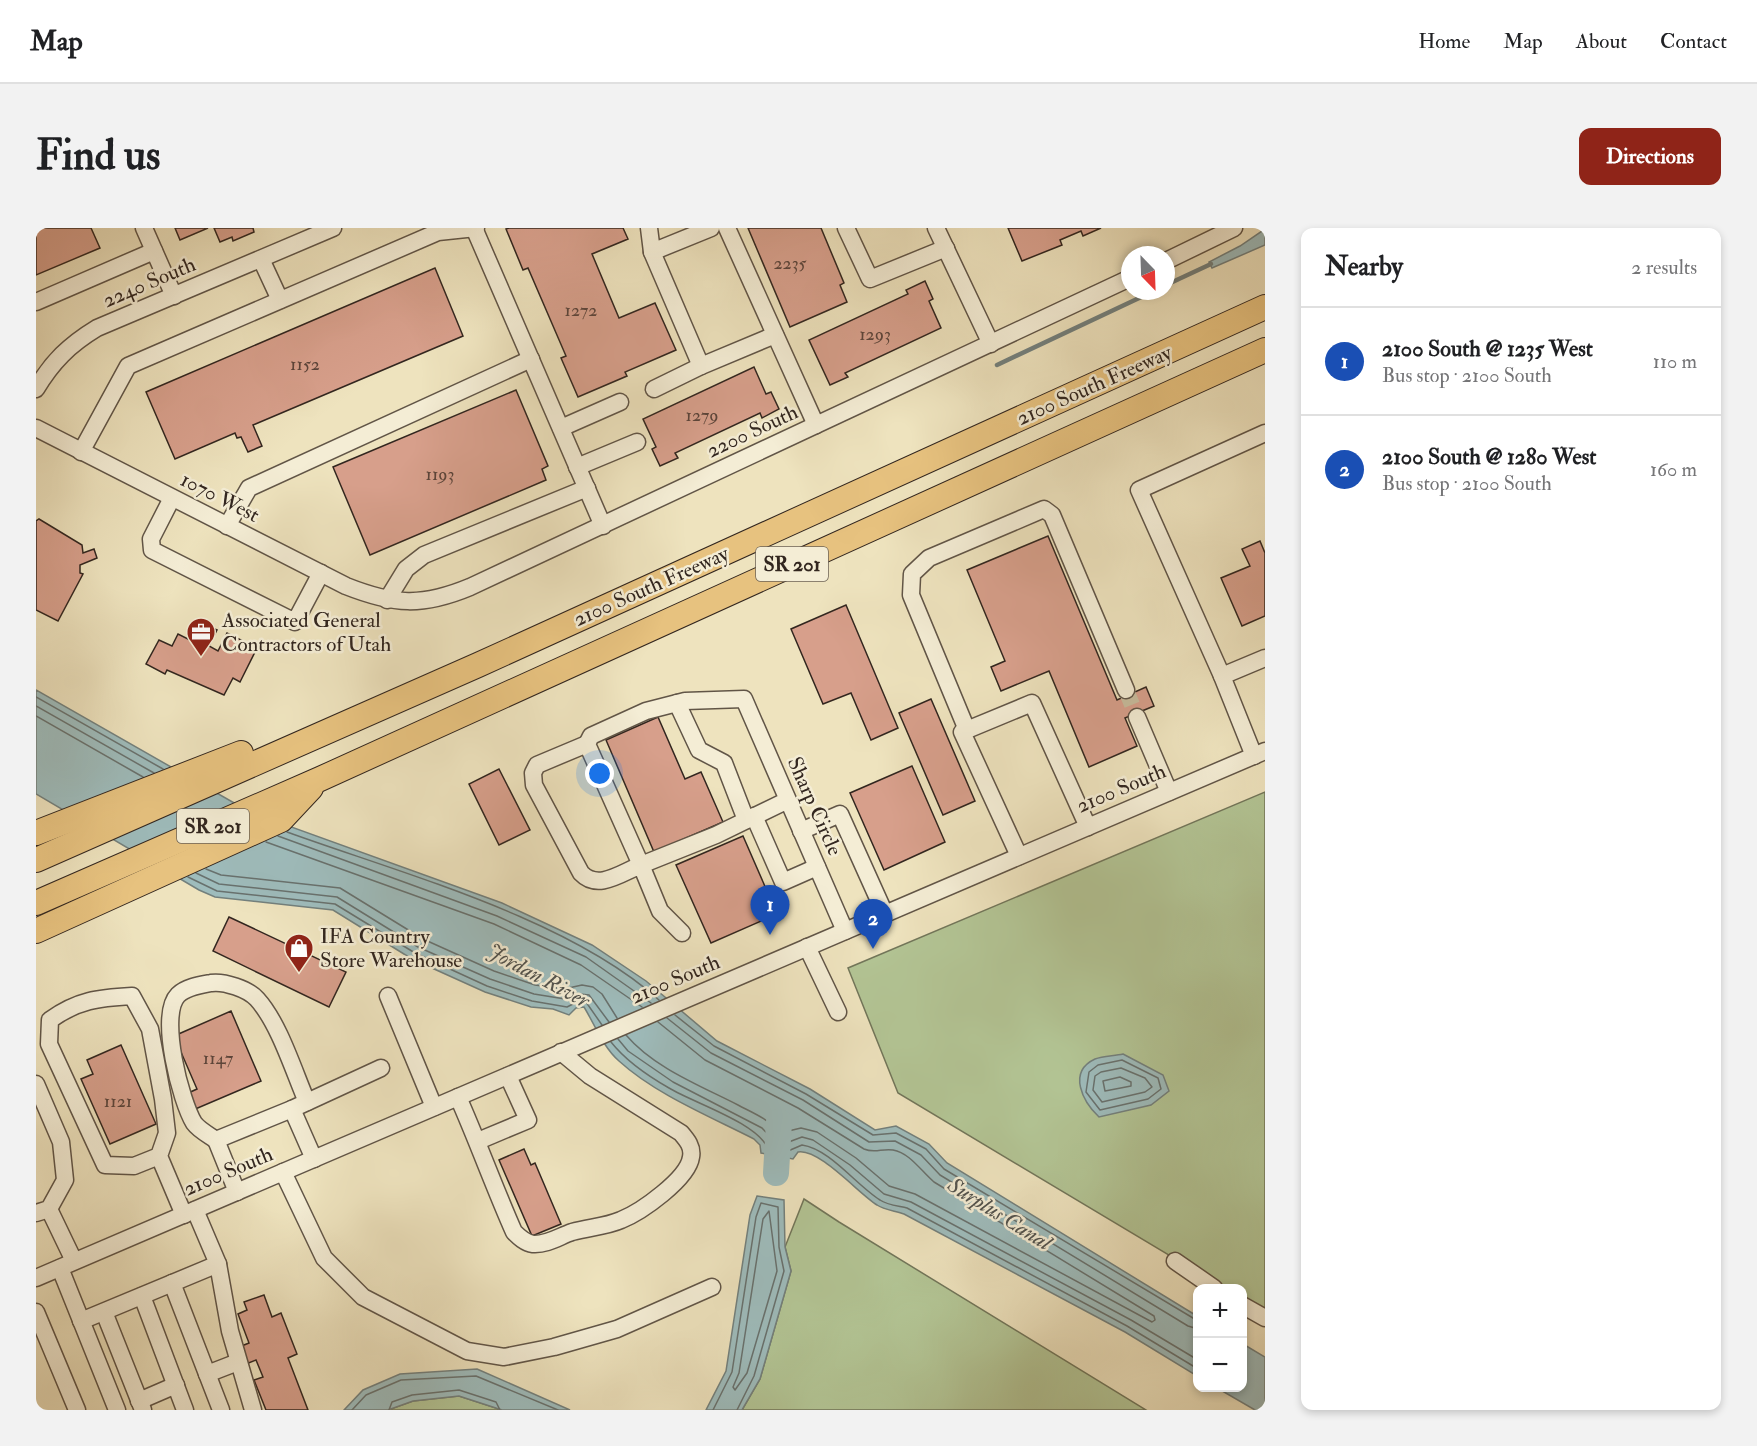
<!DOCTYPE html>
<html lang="en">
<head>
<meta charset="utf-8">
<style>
	body { margin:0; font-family:"IM FELL Double Pica",serif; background:#f2f2f2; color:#202124 }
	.controls { position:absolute; right:18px; bottom:18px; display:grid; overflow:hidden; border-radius:12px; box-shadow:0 3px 9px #0003 }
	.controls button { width:54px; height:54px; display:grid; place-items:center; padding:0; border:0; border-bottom:2px solid #e0e0e0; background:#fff; color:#202124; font:30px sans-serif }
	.compass { position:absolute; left:1085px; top:18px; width:54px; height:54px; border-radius:50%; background:#fff; box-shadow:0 3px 9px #0003; rotate:157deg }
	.you { position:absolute; left:564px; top:546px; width:21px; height:21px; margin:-15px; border:4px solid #fff; border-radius:50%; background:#1a73e8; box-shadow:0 0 0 9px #1a73e833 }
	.badge { display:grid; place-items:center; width:39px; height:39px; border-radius:50%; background:#8f2418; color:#fff; font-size:20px; font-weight:700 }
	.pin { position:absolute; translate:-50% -50px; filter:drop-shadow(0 2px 3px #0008) }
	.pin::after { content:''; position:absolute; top:32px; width:21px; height:18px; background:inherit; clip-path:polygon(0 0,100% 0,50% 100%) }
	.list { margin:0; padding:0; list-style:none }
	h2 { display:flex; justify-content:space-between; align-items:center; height:78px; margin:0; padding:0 24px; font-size:26px }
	h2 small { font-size:20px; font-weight:400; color:#757577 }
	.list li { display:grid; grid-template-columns:39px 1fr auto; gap:18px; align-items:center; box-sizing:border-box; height:108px; padding:0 24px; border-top:2px solid #e0e0e0 }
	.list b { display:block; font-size:22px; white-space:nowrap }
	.list p { margin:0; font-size:20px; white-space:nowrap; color:#757577 }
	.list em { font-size:20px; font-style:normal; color:#757577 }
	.map { position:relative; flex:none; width:1229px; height:1182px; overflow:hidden; border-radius:12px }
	header { display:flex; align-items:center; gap:36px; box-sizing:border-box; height:84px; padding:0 30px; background:#fff; border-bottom:2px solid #e0e0e0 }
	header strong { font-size:28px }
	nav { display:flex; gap:33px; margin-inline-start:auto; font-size:21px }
	.intro { display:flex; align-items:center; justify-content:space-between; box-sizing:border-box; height:144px; padding:0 36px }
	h1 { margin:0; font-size:42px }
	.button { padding:15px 27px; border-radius:12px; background:#8f2418; color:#fff; font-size:21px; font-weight:700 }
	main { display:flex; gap:36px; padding:0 36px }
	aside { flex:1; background:#fff; border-radius:12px; box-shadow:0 3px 9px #0003 }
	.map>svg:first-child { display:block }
	.green { fill:#b3c595; stroke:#72765a; stroke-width:1.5 }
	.water { fill:#9ebcbc; stroke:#73807d; stroke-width:1.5 }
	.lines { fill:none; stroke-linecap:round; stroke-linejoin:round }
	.shore { stroke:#68716e; stroke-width:1.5 }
	.stream { stroke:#73807d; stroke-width:4.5 }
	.river { stroke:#9ebcbc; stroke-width:26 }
	.building { fill:#d79f8b; stroke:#32261f; stroke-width:1.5 }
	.minor-tunnel { stroke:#c8bd9e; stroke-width:16; stroke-dasharray:16 8; stroke-linecap:butt }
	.minor-casing { stroke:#615547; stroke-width:19 }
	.highway-casing { stroke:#32261f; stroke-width:26 }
	.minor { stroke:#f4edd5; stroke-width:16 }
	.highway { stroke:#e7c27f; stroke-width:24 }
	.labels { text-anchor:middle; stroke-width:5; stroke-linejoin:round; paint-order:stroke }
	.number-label { font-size:18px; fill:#5b443a }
	.shield { fill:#f4edd5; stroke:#6c6256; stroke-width:1.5 }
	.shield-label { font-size:20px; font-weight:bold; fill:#32261f }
	.street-label { font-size:21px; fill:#32261f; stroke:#f4edd5 }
	.poi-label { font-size:21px; fill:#32261f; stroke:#f4edd5; text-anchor:start }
	.water-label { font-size:22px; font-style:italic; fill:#52534e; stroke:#f4edd5 }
</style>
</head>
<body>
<header>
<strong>Map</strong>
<nav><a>Home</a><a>Map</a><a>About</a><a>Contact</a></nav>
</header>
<div class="intro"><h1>Find us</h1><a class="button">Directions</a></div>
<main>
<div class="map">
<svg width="1229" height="1182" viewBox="0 0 1229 1182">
	<rect width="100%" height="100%" fill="#eee3be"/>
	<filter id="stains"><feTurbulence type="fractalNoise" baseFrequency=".00333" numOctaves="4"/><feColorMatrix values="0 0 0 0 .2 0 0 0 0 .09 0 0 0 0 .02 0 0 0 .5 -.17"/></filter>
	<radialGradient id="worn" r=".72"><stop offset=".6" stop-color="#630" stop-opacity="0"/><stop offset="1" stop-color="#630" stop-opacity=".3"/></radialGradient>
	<g class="green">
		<polygon points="1229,564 1229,1085 1207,1072 1206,1060 1188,1060 862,865 812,740"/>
		<polygon points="768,971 803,994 1110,1182 706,1182 724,1151 755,1043 749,1019"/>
		<polygon points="423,1168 466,1182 352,1182 377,1173"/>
	</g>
	<g class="water">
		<polygon points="1229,1 1229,17 1176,40 1173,34 1204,18"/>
		<path d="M0,462l214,122 252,91 90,42 54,36 71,60 93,48 65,41 21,-4 33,18 18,19 250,153v60l-72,-44 -221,-118c-8,-3 -20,-4 -27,-9 -18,-11 -58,-57 -79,-53l-5,7 -32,-6 -1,-8 -6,-6c-43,-22 -99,-45 -135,-78 -16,-14 -24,-36 -35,-54l-8,1 -7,7 -16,-6 -22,-2 -46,-15 -73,-33 -79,-49 -118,-13 -16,-7 -163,-96z"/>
		<path d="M1087,826l40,21 6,16 -18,14 -52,12c-16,-15 -32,-45 -4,-58 8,-3 19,-3 28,-5z"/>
		<polygon points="721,968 748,972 749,1019 755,1043 724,1151 706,1182 670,1182 690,1143 714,987"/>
		<polygon points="1207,1116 1229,1129 1229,1182 1219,1182 1181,1160 1206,1160"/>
		<polygon points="441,1141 534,1182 466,1182 423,1168 377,1173 352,1182 308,1182 327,1162 364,1146"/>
	</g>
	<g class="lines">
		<g class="shore">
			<polyline points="0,469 127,541"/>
			<polyline points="0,478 118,545"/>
			<polyline points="0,488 107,549"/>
			<path d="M251,604c116,42 281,86 372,168"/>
			<polyline points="242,608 461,688 550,729 615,775"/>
			<polyline points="230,614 458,696 545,737 606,779"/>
			<polyline points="170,641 185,647 304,660 387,711 458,743 499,757 528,761 546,757 557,759 566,766 581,790"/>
			<polyline points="160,645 183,656 301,669 382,719 454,751 498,766 529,771 544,766 553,767 573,794"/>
			<polyline points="152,649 181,663 299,676 379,725 451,758 496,773 531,779 539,775 550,774 566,797"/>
			<polyline points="639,787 678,818 770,866 837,907 860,905 890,921 908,941 1162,1093"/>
			<polyline points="631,790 675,825 767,872 833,914 859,913 885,927 904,947 1152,1098 1162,1101"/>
			<path d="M590,807c28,33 75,51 112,70 15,8 31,14 42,28l21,-5 16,4 39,26 33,28 26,8 237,128 3,-2 -1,-4 -220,-134c-13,-11 -24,-29 -41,-32 -11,-2 -18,4 -29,-1l-66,-41 -93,-48 -47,-38"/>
			<polyline points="582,811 592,823 637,854 726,900 738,913 750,915 766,909 777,912 814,937 848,966 875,974 1095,1092 1162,1132"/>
			<path d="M575,814c15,19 37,34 58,46 27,16 86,34 99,60l20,3 14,-6c28,4 54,40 78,55 7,5 19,6 27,8l220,118 71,43"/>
			<polygon points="1086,832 1122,850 1125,861 1112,871 1064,882 1050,864 1053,844 1062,837"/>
			<polygon points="1085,840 1109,850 1116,859 1109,864 1066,874 1057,862 1059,848 1065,844"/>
			<polygon points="1084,849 1095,854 1095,858 1069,863 1067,853"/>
			<polygon points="733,983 741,1043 711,1145 699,1162 697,1159 703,1145 727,991"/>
			<polyline points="316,1182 330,1167 365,1152 440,1148 522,1182"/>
			<polyline points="353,1182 356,1174 376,1167 423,1162 460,1174 464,1182"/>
			<polyline points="677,1182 696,1144 720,989 725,975 742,979 743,1019 748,1043 718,1148 701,1182"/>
		</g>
		<g class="stream">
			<polyline points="1130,57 1175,36"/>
			<polyline points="961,137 1118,63"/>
		</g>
		<polyline class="river" points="740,945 743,894"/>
	</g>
	<g class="building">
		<polygon points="0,0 55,0 64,20 0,47"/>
		<polygon points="139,0 172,0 144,12"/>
		<polygon points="178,0 217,0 218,4 197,13 196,9 184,14"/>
		<polygon points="473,0 587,0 592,11 556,26 583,90 619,75 640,122 589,144 591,148 542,169 525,130 530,128 492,40 487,42 470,1"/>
		<polygon points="712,0 785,0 808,55 804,57 811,74 754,99"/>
		<polygon points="972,0 1065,0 1047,8 1045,3 1024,12 1026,17 986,33"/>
		<polygon points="399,40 427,108 217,197 226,218 212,224 205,209 201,210 199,205 139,231 110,164"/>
		<polygon points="889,53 897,71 893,73 905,100 809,145 812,149 794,157 773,112 872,66 870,62"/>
		<polygon points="718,139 730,166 735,164 743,181 726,190 724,185 639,225 642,230 624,238 616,221 620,219 607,191"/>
		<polygon points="480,162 512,238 506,241 510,252 334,327 297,239"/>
		<polygon points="3,291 46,317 47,325 58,321 61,330 44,337 44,345 47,346 22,393 0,382 0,293"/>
		<polygon points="1012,308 1081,472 1110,459 1118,478 1089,490 1101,518 1053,539 1013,443 965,463 955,439 969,433 931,342"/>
		<polygon points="1224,313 1229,325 1229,388 1206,398 1185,350 1214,338 1206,321"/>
		<polygon points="810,377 862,500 835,512 815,465 787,476 755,401"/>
		<polygon points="174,399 181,402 173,418 182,423 191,405 221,420 204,454 197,450 188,467 131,442 129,446 110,436 123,412 136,418 142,406 164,417"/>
		<polygon points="895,471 939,573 907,587 863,485"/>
		<polygon points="622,489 649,551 665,544 687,594 618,624 570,512"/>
		<polygon points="876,538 909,614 848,642 814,565"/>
		<polygon points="463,541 494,602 463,617 433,556"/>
		<polygon points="707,608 741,686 675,715 640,637"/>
		<polygon points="193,689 310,744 293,779 177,723"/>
		<polygon points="195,783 225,853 157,882 150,866 161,861 138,808"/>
		<polygon points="85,817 120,896 74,916 45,851 57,846 51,832"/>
		<polygon points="488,921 495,937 499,935 525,996 496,1008 463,932"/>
		<polygon points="228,1067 236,1089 245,1085 261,1126 252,1130 272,1182 230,1182 218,1152 227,1149 220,1132 210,1136 203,1119 213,1115 202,1086 211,1082 208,1074"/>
	</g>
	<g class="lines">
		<polyline class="minor-tunnel" points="1090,462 1101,489"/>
		<g class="minor-casing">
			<g id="minor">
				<polyline points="108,0 138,68"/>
				<polyline points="438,0 567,298"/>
				<polyline points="613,0 616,24 675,0"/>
				<polyline points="691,0 780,197"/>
				<polyline points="810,0 834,51 910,20"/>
				<polyline points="900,0 955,116"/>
				<polyline points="616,24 665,138 739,107"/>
				<polyline points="225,31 244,72"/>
				<polyline points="1130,33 1198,0"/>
				<polyline points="0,74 118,23"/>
				<path d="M0,161c16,-27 33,-44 61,-61l236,-100"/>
				<polyline points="618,161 665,138"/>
				<path d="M0,200l310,158c48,19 76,21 124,1l660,-309"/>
				<polyline points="525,200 584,174"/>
				<polyline points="45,224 92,138 402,4 440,0"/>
				<polyline points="541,239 601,214"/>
				<polyline points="136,270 115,311 116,322 259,394 285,345"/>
				<polyline points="191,298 213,260 495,131"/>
				<polyline points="351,372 370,341 388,327 551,260"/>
				<polyline points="1186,448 1103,262 1229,205"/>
				<polyline points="641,475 663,522 688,535 710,592"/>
				<polyline points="1101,489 1133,564"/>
				<polyline points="931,502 875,367 876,346 893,330 1008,281 1016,287 1090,462"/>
				<path d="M551,516l-50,21 -4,8 1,12 47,88c17,18 40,0 60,-8l19,46 22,22"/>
				<polyline points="1218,528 1186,448 1229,430"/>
				<polyline points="752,572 680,607 605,637 551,516 555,508 610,483 649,473 708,471 809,703"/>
				<polyline points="718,588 747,654 781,639"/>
				<polyline points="765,603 804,586 849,686"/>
				<polyline points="983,628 926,504 996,475 1052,599"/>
				<polyline points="771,719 802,784"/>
				<polyline points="352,768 398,879"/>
				<polyline points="0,856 25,914 29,952 13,981 0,985"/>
				<path d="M422,869c20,45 36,90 56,135 5,5 11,11 19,12 14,1 27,-8 39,-12 17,-5 33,-5 49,-12 20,-8 67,-41 70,-63 2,-10 -4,-17 -10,-24l-91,-57 -29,-24"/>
				<path d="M180,912c-7,-5 -17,-10 -22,-17 -13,-21 -36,-108 -16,-128 8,-8 22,-10 33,-12 13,-2 37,6 46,16 22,24 37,73 50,103"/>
				<polyline points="442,913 492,892 472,848"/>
				<path d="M123,928l-25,10 -29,-1 -56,-121 1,-24c28,-20 48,-22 82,-24l18,33 13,70 4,34 -8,23 25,59"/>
				<polyline points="278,931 256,881 345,840"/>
				<polyline points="247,944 288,1030 327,1069 431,1123 468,1129 518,1119 581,1101 676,1059"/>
				<polyline points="201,964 180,912 256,881"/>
				<polyline points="13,981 38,1033"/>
				<polyline points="1139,1033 1178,1060"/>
				<polyline points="182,1036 194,1103 217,1182"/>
				<polyline points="24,1040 81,1182"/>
				<polyline points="0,1050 1229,523"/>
				<polyline points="136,1055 185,1182"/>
				<polyline points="106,1068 149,1182"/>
				<polyline points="1206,1077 1229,1090"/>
				<polyline points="0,1084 41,1182"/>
				<polyline points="68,1084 107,1182"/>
				<polyline points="45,1093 182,1036 159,982"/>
				<polyline points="171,1146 202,1134"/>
				<polyline points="103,1173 140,1157"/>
			</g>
		</g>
		<g class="highway-casing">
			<g id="highway">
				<polyline points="0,605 205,525"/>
				<polyline points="0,632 442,437 1229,79"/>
				<polyline points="0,675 284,551 1229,122"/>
				<polyline points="0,703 245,592 275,560"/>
			</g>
		</g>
		<use href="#minor" class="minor"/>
		<use href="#highway" class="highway"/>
	</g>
	<defs>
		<g id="office-pin" transform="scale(1.5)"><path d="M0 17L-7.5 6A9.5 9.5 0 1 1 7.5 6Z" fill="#8f2418" stroke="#f4edd5"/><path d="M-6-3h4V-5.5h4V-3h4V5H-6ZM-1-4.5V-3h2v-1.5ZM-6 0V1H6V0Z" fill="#fff"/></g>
		<g id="shop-pin" transform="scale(1.5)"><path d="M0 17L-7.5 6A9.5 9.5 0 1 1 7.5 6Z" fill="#8f2418" stroke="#f4edd5"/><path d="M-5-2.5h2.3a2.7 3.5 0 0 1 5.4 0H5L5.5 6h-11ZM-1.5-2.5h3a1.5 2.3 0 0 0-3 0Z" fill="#fff"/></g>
	</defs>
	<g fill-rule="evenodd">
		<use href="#office-pin" x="165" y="404"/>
		<use href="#shop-pin" x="263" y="720"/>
	</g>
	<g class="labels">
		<g class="number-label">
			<text x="754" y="41">2235</text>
			<text x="545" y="88">1272</text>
			<text x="839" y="112">1293</text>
			<text x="269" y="142">1152</text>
			<text x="666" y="193">1279</text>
			<text x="404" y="252">1193</text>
			<text x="182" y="836">1147</text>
			<text x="82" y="879">1121</text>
		</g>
		<g class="shield">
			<rect x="720" y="319" width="72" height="34" rx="4.5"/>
			<rect x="141" y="581" width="72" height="34" rx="4.5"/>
		</g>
		<g class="shield-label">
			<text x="756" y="343">SR 201</text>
			<text x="177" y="605">SR 201</text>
		</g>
		<g class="street-label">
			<text transform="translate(113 54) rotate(-23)" y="7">2240 South</text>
			<text transform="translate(1058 157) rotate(-24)" y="7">2100 South Freeway</text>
			<text transform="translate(716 203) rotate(-25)" y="7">2200 South</text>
			<text transform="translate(184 269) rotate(27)" y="7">1070 West</text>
			<text transform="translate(615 358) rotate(-24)" y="7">2100 South Freeway</text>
			<text transform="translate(1085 560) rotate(-23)" y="7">2100 South</text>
			<text transform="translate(779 578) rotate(66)" y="7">Sharp Circle</text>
			<text transform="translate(639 751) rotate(-23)" y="7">2100 South</text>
			<text transform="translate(192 943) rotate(-23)" y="7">2100 South</text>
		</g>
		<g class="poi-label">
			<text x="186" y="399">Associated General<tspan x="186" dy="24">Contractors of Utah</tspan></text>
			<text x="284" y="715">IFA Country<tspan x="284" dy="24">Store Warehouse</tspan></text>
		</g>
		<g class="water-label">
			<text transform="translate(503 747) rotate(28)" y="8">Jordan River</text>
			<text transform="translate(964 985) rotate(32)" y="8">Surplus Canal</text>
		</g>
	</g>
	<rect width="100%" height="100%" filter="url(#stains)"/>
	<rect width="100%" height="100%" fill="url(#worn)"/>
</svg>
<div class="controls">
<button>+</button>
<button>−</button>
</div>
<svg class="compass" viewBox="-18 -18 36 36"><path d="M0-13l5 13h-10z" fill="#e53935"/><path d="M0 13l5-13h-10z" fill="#757577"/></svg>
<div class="you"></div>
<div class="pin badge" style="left:734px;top:707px;background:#1a4fb4">1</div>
<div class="pin badge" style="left:837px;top:721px;background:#1a4fb4">2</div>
</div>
<aside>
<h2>Nearby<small>2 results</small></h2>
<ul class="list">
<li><span class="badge" style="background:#1a4fb4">1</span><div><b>2100 South @ 1235 West</b><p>Bus stop · 2100 South</p></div><em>110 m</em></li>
<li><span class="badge" style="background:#1a4fb4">2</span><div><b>2100 South @ 1280 West</b><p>Bus stop · 2100 South</p></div><em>160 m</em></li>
</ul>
</aside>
</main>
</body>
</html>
